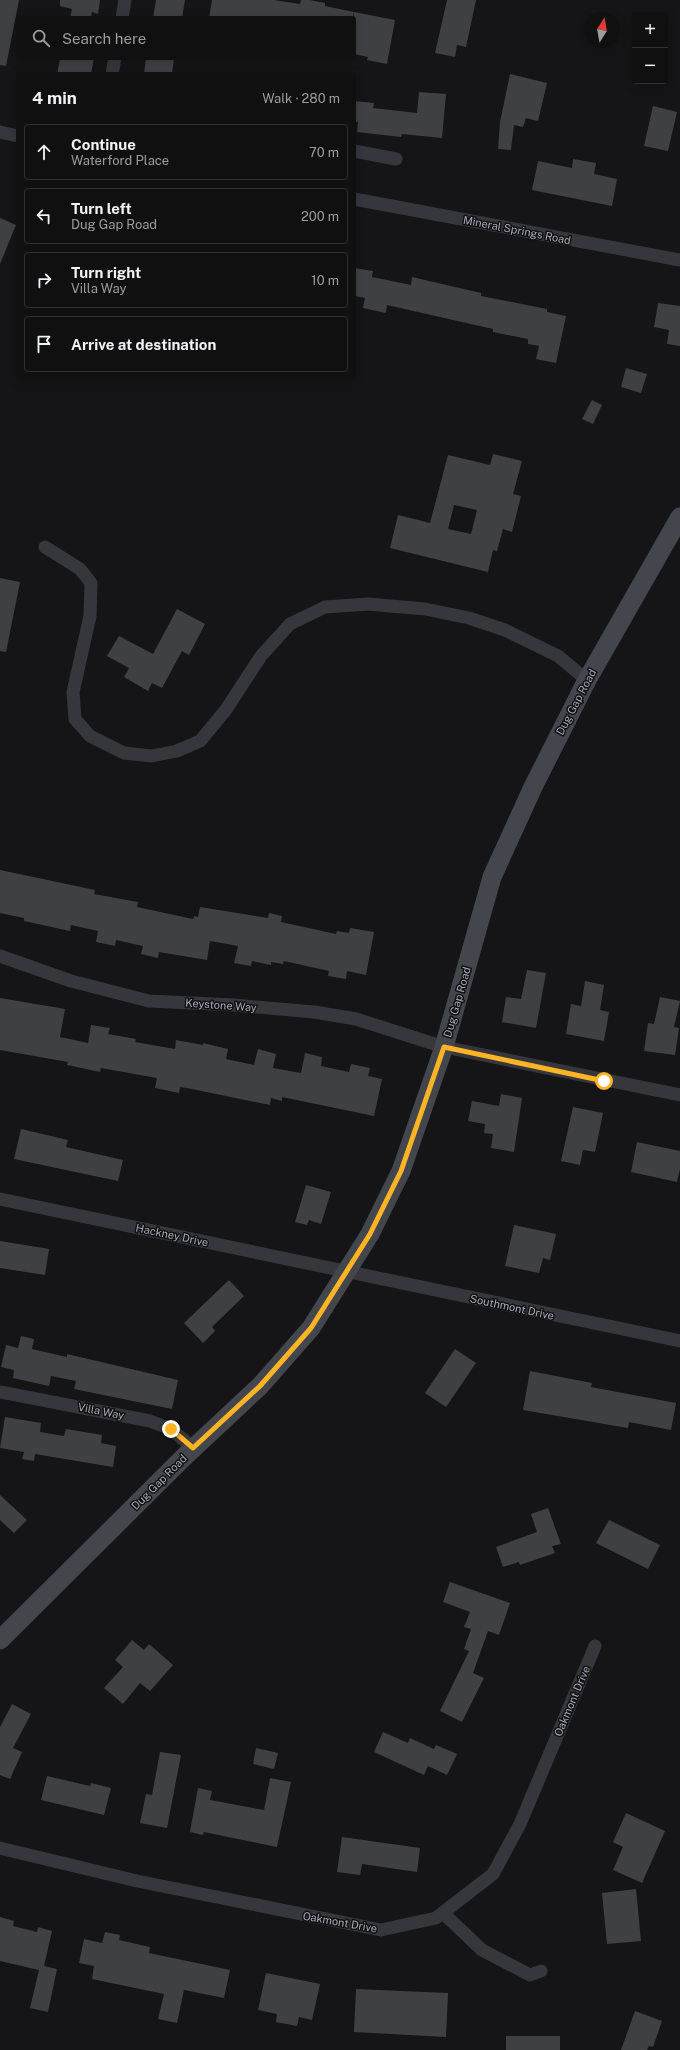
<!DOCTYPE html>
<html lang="en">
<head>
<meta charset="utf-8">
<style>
	body { margin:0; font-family:"Public Sans",sans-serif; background:#1e1e1f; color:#f1f3f6 }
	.controls { position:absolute; right:12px; top:12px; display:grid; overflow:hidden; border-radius:4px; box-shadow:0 2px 10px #0003 }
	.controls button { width:36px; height:36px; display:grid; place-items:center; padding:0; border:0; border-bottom:1px solid #303031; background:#101011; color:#f1f3f6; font:20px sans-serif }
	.compass { position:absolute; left:584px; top:12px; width:36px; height:36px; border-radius:50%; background:#101011; box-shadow:0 2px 10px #0003; rotate:11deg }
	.stop { position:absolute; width:12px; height:12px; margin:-9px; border:3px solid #ffb425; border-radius:50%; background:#fff }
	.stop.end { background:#ffb425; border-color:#fff; box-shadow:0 1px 4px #0008 }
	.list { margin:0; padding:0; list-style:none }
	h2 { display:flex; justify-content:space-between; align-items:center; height:52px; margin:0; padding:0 16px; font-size:17px }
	h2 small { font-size:13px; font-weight:400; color:#9c9d9f }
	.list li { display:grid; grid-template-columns:26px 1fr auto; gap:12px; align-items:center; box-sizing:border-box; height:56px; margin:0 8px 8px; padding:0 8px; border:1px solid #303031; border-radius:4px }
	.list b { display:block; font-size:15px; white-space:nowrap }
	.list p { margin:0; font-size:13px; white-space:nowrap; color:#9c9d9f }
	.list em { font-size:13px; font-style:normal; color:#9c9d9f }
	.icon { flex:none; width:22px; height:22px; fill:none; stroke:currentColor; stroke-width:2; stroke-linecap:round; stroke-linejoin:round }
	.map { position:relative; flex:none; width:680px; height:2050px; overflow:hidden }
	.search { position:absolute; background:#101011; box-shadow:0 2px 10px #0003; left:16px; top:16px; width:340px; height:44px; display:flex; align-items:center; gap:10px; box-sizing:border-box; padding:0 14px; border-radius:4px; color:#9c9d9f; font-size:15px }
	.panel { position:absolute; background:#101011; box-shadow:0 2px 10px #0003; left:16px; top:72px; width:340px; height:308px; border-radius:4px }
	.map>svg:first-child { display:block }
	.building { fill:#3f4044; fill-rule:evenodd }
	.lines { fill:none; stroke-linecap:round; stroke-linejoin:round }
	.street { stroke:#36373c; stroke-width:13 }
	.secondary { stroke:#43464c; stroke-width:19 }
	.route { stroke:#ffb425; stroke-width:5 }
	.labels { text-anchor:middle; stroke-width:3; stroke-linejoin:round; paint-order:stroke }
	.street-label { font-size:11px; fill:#a6abb8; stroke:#101012 }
</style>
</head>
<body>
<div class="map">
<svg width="680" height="2050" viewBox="0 0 680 2050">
	<rect width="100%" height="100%" fill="#151517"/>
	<g class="building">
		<polygon points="0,0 19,0 6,66 0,65"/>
		<polygon points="60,0 100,0 98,14 92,12 91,18 70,18 72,9 60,6"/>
		<polygon points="156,0 185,0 182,18 153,18"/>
		<polygon points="212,0 274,0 300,4 301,0 310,0 325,3 325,6 354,12 353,18 209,18"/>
		<polygon points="447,0 476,0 466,47 457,45 455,57 435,53"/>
		<polygon points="354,12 395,20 387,64 367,60 368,57 354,54"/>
		<polygon points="65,58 94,58 91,74 57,74 60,59 64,60"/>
		<polygon points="146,58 174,58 172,74 144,74"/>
		<polygon points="510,74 547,83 538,121 526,118 523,127 514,125 511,150 498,149 500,122"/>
		<polygon points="419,92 446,94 442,138 402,134 401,137 357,132 358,122 354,122 354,101 374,103 373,108 417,113"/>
		<polygon points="653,106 677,112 668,151 644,146"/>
		<polygon points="573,159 596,163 594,174 617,179 612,206 532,190 538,161 572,168"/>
		<polygon points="0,218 16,225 0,264"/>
		<polygon points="354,268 373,271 372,277 411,285 412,277 481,293 481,296 547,309 547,312 566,316 556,363 536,359 539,346 528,344 528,339 493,332 493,329 387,305 386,313 363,308 365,298 354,296"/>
		<polygon points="658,303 680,306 680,346 667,344 669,330 654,327"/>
		<polygon points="626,368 647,374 641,393 621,387"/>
		<polygon points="592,400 602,405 593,424 582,419"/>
		<path d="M493,454l29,7 -9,33 8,2 -9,36 -9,-3 -6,22 -4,-1 -5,22 -98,-24 8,-33 32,8 18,-68 42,10zM454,505l23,5 -6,24 -23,-5z"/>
		<polygon points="0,578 20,582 6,652 0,651"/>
		<polygon points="177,609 205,624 189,655 182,651 162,688 152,683 148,691 124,677 129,668 107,656 119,636 153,654"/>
		<polygon points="0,870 95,890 94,894 138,902 137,907 193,919 194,916 198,917 200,907 268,918 269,913 282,916 281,922 336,934 337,931 349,933 350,928 374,932 366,975 347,971 346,979 328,976 329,971 284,961 283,964 271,962 271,965 252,961 251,966 234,963 238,946 210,941 207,960 159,952 158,958 141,954 143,946 116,940 115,946 96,942 98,931 71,925 70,931 24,921 24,918 0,913"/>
		<polygon points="527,970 546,973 536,1028 502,1022 506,997 521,999"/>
		<polygon points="585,981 604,985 600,1010 609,1012 604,1041 566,1034 571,1004 581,1006"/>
		<polygon points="660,997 680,1001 674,1027 679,1028 675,1055 644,1051 648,1023 654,1024"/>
		<polygon points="0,998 65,1009 60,1037 88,1043 91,1025 110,1028 108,1034 136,1039 135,1042 175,1049 176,1040 203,1045 203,1043 228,1049 226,1059 254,1065 258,1049 276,1054 273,1068 301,1073 305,1053 322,1057 321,1066 349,1072 351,1064 370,1068 368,1076 382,1079 374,1116 282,1097 282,1101 271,1098 270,1105 192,1089 180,1087 179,1093 155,1088 157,1078 101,1068 100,1072 67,1065 68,1062 0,1050"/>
		<polygon points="501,1094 522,1098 514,1152 491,1148 493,1134 484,1133 485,1124 468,1121 472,1101 499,1106"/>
		<polygon points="573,1107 603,1113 595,1152 583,1150 580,1165 561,1161"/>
		<polygon points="21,1129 68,1140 66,1147 123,1160 118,1181 14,1159"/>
		<polygon points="637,1142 680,1151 680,1169 677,1182 631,1172"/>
		<polygon points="306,1185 331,1192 321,1224 309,1220 307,1225 295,1222"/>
		<polygon points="514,1225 556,1234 550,1260 543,1258 539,1273 505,1266"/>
		<polygon points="0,1241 49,1249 45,1275 0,1268"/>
		<polygon points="229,1280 244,1296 212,1327 215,1331 203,1343 184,1323"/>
		<polygon points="21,1336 34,1339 32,1349 67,1357 67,1354 178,1380 172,1409 74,1389 76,1381 51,1376 49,1386 13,1378 14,1370 1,1367 6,1345 18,1348"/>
		<polygon points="455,1349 476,1363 446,1407 425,1393"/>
		<polygon points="530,1371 592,1383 591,1387 676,1403 671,1430 629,1422 628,1428 523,1410"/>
		<polygon points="5,1417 41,1423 40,1432 64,1436 66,1429 102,1435 101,1443 116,1446 113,1467 35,1454 34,1461 22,1459 24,1452 0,1448"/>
		<polygon points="0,1495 27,1520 14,1533 0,1520"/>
		<polygon points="548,1508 561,1544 552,1546 555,1553 520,1565 519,1562 503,1567 496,1547 537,1532 531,1514"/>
		<polygon points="609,1520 660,1545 648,1569 596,1543"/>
		<polygon points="450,1582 510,1603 499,1635 488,1631 473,1673 484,1678 462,1722 440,1711 469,1651 464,1649 471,1629 464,1627 470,1612 443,1602"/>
		<polygon points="132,1640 144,1650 149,1644 173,1665 150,1691 140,1683 123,1704 104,1688 123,1667 115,1660"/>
		<polygon points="12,1704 31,1714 13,1748 22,1752 10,1779 0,1775 0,1727"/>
		<polygon points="383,1732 408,1743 410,1738 434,1749 436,1745 457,1754 447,1775 428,1766 424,1775 374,1752"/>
		<polygon points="256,1748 278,1753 274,1769 253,1764"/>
		<polygon points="160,1752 181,1755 167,1828 140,1823 146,1794 152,1795"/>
		<polygon points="47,1776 90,1786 91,1783 111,1788 104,1815 41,1800"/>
		<polygon points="270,1778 291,1782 277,1847 204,1832 203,1835 190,1832 198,1788 212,1791 210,1800 264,1810"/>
		<polygon points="626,1813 665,1831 642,1883 613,1870 623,1847 613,1842"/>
		<polygon points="342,1837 420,1848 417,1872 362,1864 360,1875 337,1872"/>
		<polygon points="636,1889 641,1941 607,1944 602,1893"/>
		<polygon points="0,1917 14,1921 13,1926 37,1932 38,1927 52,1931 44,1966 57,1969 48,2012 30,2008 39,1970 0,1961"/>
		<polygon points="105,1932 120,1935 119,1940 150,1947 149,1953 230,1970 224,1998 184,1990 177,2023 158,2019 164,1994 92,1979 94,1966 79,1963 84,1939 102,1943"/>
		<polygon points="266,1973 320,1984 312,2020 299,2017 297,2026 276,2022 277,2014 258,2010"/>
		<polygon points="356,1989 448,1993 446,2037 354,2032"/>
		<polygon points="635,2011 662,2021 653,2047 649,2046 647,2050 621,2050"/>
		<rect x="506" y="2036" width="54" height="14"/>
	</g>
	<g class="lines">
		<g class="street">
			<polyline points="122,18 125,0"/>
			<polyline points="112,74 115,58"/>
			<polyline points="0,132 18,136"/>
			<polyline points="354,151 396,159"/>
			<polyline points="354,199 680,260"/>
			<polyline points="45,547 80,569 91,583 90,616 73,692 75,719 90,736 124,753 152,756 177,751 200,741 225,711 261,656 290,624 325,607 368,604 425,609 469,618 505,630 558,656 587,680"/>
			<polyline points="0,956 71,981 149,1001 234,1005 314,1012 356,1019 444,1047 680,1095"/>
			<polyline points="0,1199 680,1341"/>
			<polyline points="0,1392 150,1421 171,1429 193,1448"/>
			<polyline points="0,1848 137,1881 381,1930 436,1918 493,1874 520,1824 595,1646"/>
			<polyline points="443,1913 482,1950 530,1975 541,1971"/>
		</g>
		<polyline class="secondary" points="0,1640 184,1457 260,1386 311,1328 370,1234 401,1171 444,1047 492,877 533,787 587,680 680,517"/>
	</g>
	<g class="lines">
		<polyline class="route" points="171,1429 193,1448 260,1386 311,1328 370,1234 401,1171 444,1047 604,1081"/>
	</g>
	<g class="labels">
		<g class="street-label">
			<text transform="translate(517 230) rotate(11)" y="4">Mineral Springs Road</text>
			<text transform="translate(576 702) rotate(-62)" y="4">Dug Gap Road</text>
			<text transform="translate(457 1002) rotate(-74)" y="4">Dug Gap Road</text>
			<text transform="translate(221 1005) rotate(4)" y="4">Keystone Way</text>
			<text transform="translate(172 1235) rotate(12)" y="4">Hackney Drive</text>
			<text transform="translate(512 1307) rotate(12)" y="4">Southmont Drive</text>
			<text transform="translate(101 1411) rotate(11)" y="4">Villa Way</text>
			<text transform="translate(159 1482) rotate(-45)" y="4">Dug Gap Road</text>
			<text transform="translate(572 1701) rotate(-67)" y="4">Oakmont Drive</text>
			<text transform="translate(340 1922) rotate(10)" y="4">Oakmont Drive</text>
		</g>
	</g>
</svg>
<div class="controls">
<button>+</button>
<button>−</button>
</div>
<svg class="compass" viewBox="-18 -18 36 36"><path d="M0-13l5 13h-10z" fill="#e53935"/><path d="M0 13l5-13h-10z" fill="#9c9d9f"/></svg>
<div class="stop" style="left:604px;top:1081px"></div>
<div class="stop end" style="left:171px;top:1429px"></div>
<div class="search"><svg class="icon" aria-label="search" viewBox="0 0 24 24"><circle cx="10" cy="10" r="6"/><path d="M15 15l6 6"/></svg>Search here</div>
<section class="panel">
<h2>4 min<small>Walk · 280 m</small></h2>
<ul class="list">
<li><svg class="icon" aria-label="ahead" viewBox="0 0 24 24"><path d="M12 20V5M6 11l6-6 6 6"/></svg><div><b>Continue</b><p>Waterford Place</p></div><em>70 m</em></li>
<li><svg class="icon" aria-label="left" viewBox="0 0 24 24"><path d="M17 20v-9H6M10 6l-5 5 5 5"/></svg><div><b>Turn left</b><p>Dug Gap Road</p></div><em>200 m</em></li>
<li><svg class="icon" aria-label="right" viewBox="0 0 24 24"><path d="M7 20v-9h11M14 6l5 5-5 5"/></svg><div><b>Turn right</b><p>Villa Way</p></div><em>10 m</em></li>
<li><svg class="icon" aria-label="arrive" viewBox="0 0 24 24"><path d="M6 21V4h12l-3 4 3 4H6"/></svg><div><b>Arrive at destination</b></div></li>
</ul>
</section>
</div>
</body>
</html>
